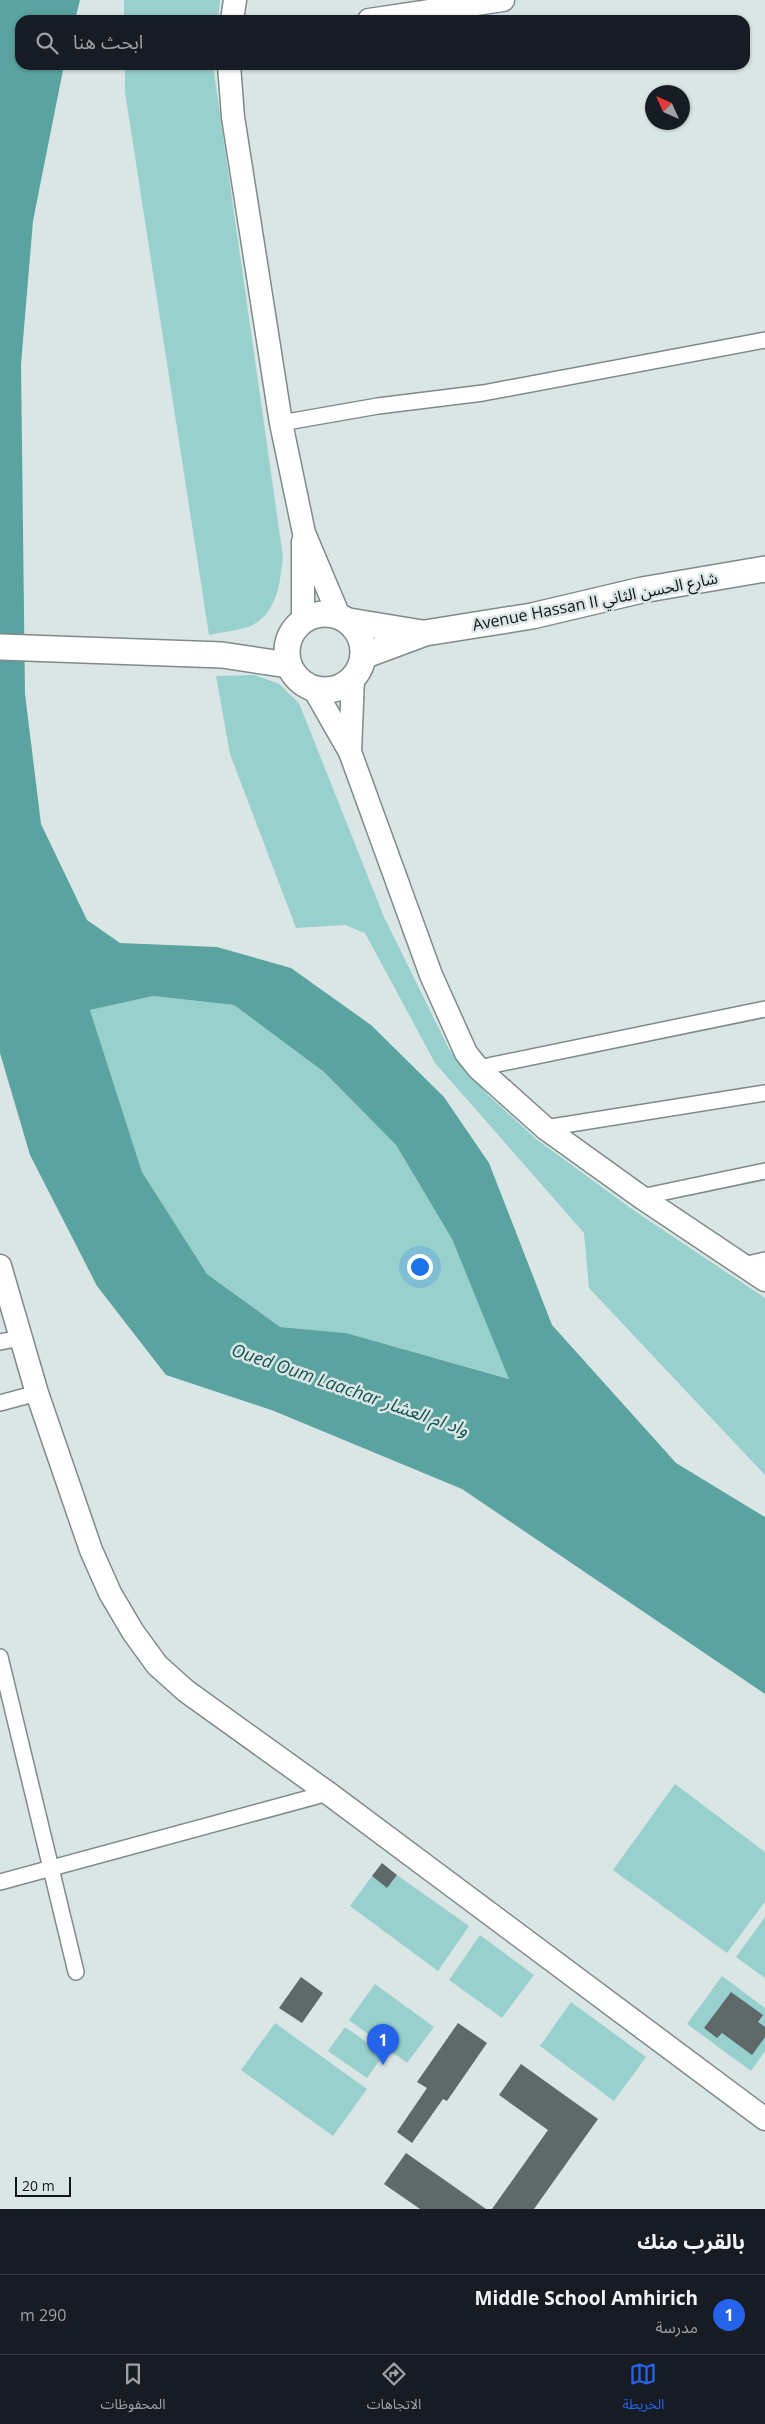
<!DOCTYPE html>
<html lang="ar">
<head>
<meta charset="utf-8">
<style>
	body { margin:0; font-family:"Open Sans","Noto Sans Arabic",sans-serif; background:#242831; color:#f1f3f6; direction:rtl }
	.compass { position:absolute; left:645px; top:85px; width:45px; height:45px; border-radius:50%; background:#171b24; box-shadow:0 1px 4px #0004; rotate:315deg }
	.scale { position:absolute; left:15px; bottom:12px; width:56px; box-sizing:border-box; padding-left:5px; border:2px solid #121616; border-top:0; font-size:14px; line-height:18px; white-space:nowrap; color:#121616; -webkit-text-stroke:4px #dae6e5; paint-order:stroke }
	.you { position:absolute; left:419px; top:1266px; width:18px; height:18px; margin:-12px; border:4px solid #fff; border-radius:50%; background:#1a73e8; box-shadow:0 0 0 8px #1a73e833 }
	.badge { display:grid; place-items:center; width:32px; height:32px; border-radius:50%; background:#2563eb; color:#fff; font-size:16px; font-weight:700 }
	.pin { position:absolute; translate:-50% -41px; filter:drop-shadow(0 1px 2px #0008) }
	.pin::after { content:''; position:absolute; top:26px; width:18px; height:15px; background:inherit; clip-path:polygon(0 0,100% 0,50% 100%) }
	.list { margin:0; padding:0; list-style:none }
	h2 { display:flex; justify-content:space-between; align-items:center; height:65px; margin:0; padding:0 20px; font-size:21px }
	h2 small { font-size:16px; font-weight:400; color:#9ea1a6 }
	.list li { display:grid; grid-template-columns:32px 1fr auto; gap:15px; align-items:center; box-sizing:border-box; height:80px; padding:0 20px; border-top:1px solid #363941 }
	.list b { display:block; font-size:19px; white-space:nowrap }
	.list p { margin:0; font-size:16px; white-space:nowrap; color:#9ea1a6 }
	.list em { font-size:16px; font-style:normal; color:#9ea1a6 }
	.icon { flex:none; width:28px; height:28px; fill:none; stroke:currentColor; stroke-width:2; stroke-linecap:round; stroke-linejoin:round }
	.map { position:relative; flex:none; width:765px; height:2209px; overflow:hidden; direction:ltr }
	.search { position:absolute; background:#171b24; box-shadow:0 1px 4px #0004; left:15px; right:15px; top:15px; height:55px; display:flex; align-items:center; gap:12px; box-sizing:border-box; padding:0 18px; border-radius:15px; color:#9ea1a6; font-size:19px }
	.sheet { height:145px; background:#171b24 }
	nav { display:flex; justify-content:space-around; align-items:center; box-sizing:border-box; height:70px; border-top:1px solid #363941; background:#171b24; font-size:14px; color:#9ea1a6 }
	nav a { display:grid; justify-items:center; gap:2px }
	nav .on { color:#2563eb }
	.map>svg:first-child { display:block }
	.green { fill:#98d0cd }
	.water { fill:#5ba3a0; fill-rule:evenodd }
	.building { fill:#5f6969 }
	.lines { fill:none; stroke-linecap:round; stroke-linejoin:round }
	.street-casing { stroke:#7f8a89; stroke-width:18 }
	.secondary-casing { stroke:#7f8a89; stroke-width:25 }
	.primary-casing { stroke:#7f8a89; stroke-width:28 }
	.street { stroke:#fff; stroke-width:15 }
	.secondary { stroke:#fff; stroke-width:22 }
	.primary { stroke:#fff; stroke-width:25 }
	.labels { text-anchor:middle; stroke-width:5; stroke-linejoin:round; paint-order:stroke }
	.street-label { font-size:16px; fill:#121616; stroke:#dae6e5 }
	.water-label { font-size:18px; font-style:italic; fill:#135351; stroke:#dae6e5 }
</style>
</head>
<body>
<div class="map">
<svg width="765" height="2209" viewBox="0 0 765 2209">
	<rect width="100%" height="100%" fill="#dae6e5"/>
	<g class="green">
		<polygon points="124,0 220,0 218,20 124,20"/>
		<path d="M125,65h88l70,492c-3,26 -6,59 -35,70 -12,4 -27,5 -39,8l-84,-543z"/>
		<polygon points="255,675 279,684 299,703 384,917 449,1049 488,1095 536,1139 636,1212 765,1298 765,1475 589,1288 584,1233 435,1063 365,933 345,925 296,928 230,754 216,676"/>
		<polygon points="153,996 234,1005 324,1072 396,1145 452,1239 510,1379 346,1333 280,1327 207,1274 142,1172 90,1010"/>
		<polygon points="675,1784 765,1852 765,1902 727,1953 613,1870"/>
		<polygon points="397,1875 469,1926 438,1971 350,1906 372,1876 387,1888"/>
		<polygon points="765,1917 765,1978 736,1957"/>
		<polygon points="480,1935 534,1975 502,2018 449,1980"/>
		<polygon points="722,1976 765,2008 765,2051 751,2071 687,2024"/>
		<polygon points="375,1984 434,2027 407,2063 349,2020"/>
		<polygon points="571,2002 646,2057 614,2101 540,2046"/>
		<polygon points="275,2023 367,2089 333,2136 241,2070"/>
		<polygon points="345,2027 384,2054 367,2078 328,2051"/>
	</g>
	<path class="water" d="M0,0h80l-5,20h-55v45h44l-31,156 -12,143 4,330 16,130 46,96 33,23 97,4 74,21 80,57 73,72 45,66 63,162 124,138 89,54v177l-303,-205 -188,-78 -108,-36 -69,-89 -67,-131 -30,-102zM153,996l81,9 90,67 72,73 56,94 57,140 -163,-46 -66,-6 -73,-53 -65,-102 -52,-162z"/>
	<g class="building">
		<polygon points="382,1863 397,1875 387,1888 372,1876"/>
		<polygon points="301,1977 323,1993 302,2023 279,2008"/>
		<polygon points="731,1992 763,2015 758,2022 765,2027 765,2037 752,2055 722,2033 717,2038 704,2028"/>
		<polygon points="458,2023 487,2043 447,2101 443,2099 412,2143 397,2132 427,2088 417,2082"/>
		<polygon points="521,2064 598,2119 534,2209 492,2209 548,2130 499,2095"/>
		<polygon points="406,2153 486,2209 420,2209 384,2184"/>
	</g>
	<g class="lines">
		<g class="street-casing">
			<g id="street">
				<polyline points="281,423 378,406 483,393 765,340"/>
				<polyline points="478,1068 765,1009"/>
				<polyline points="545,1128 765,1093"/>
				<polyline points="641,1197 765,1171"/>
				<polyline points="743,1265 765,1260"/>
				<polyline points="0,1342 21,1338"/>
				<polyline points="0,1403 37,1393"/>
				<polyline points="0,1657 76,1972"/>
				<polyline points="0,1882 328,1793"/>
			</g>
		</g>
		<g class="secondary-casing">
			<g id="secondary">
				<polyline points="232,20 235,0"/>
				<polyline points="369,20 503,0"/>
				<polyline points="229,65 233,117 281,423 304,533 339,616"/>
				<polyline points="303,620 303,542"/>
				<polyline points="314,689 350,752 431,975 466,1053 478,1068 545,1128 641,1197 765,1280"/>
				<polyline points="350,752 353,678"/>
				<polyline points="0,1266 37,1393 91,1550 110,1593 133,1632 157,1665 186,1691 328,1793 765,2119"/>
			</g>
		</g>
		<g class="primary-casing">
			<g id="primary">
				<circle cx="325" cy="652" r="38"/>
				<polyline points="349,621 422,633"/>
				<polyline points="0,647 222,655 288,665"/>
				<polyline points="363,656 425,633 532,616 642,590 765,569"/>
			</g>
		</g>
		<use href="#street" class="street"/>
		<use href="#secondary" class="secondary"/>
		<use href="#primary" class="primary"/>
	</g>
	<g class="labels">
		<g class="street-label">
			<text transform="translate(595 601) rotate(-11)" y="6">Avenue Hassan II شارع الحسن الثاني</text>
		</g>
		<g class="water-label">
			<text transform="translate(350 1390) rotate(19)" y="6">Oued Oum Laachar واد ام العشار</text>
		</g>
	</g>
</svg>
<svg class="compass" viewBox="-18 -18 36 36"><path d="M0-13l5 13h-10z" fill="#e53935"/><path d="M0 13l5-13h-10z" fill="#9ea1a6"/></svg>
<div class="scale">20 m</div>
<div class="you"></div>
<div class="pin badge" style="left:383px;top:2065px">1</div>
<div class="search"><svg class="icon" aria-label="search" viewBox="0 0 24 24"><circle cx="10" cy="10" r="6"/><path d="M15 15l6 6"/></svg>ابحث هنا</div>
</div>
<section class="sheet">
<h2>بالقرب منك<small></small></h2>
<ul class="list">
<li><span class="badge">1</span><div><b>Middle School Amhirich</b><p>مدرسة</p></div><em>290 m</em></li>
</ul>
</section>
<nav>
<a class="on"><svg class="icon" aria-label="map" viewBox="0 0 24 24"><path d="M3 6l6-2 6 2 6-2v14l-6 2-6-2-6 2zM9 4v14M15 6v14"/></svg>الخريطة</a>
<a><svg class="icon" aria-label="directions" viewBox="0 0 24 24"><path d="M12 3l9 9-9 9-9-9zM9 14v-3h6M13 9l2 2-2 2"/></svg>الاتجاهات</a>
<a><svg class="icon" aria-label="saved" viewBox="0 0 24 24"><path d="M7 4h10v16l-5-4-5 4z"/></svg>المحفوظات</a>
</nav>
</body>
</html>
